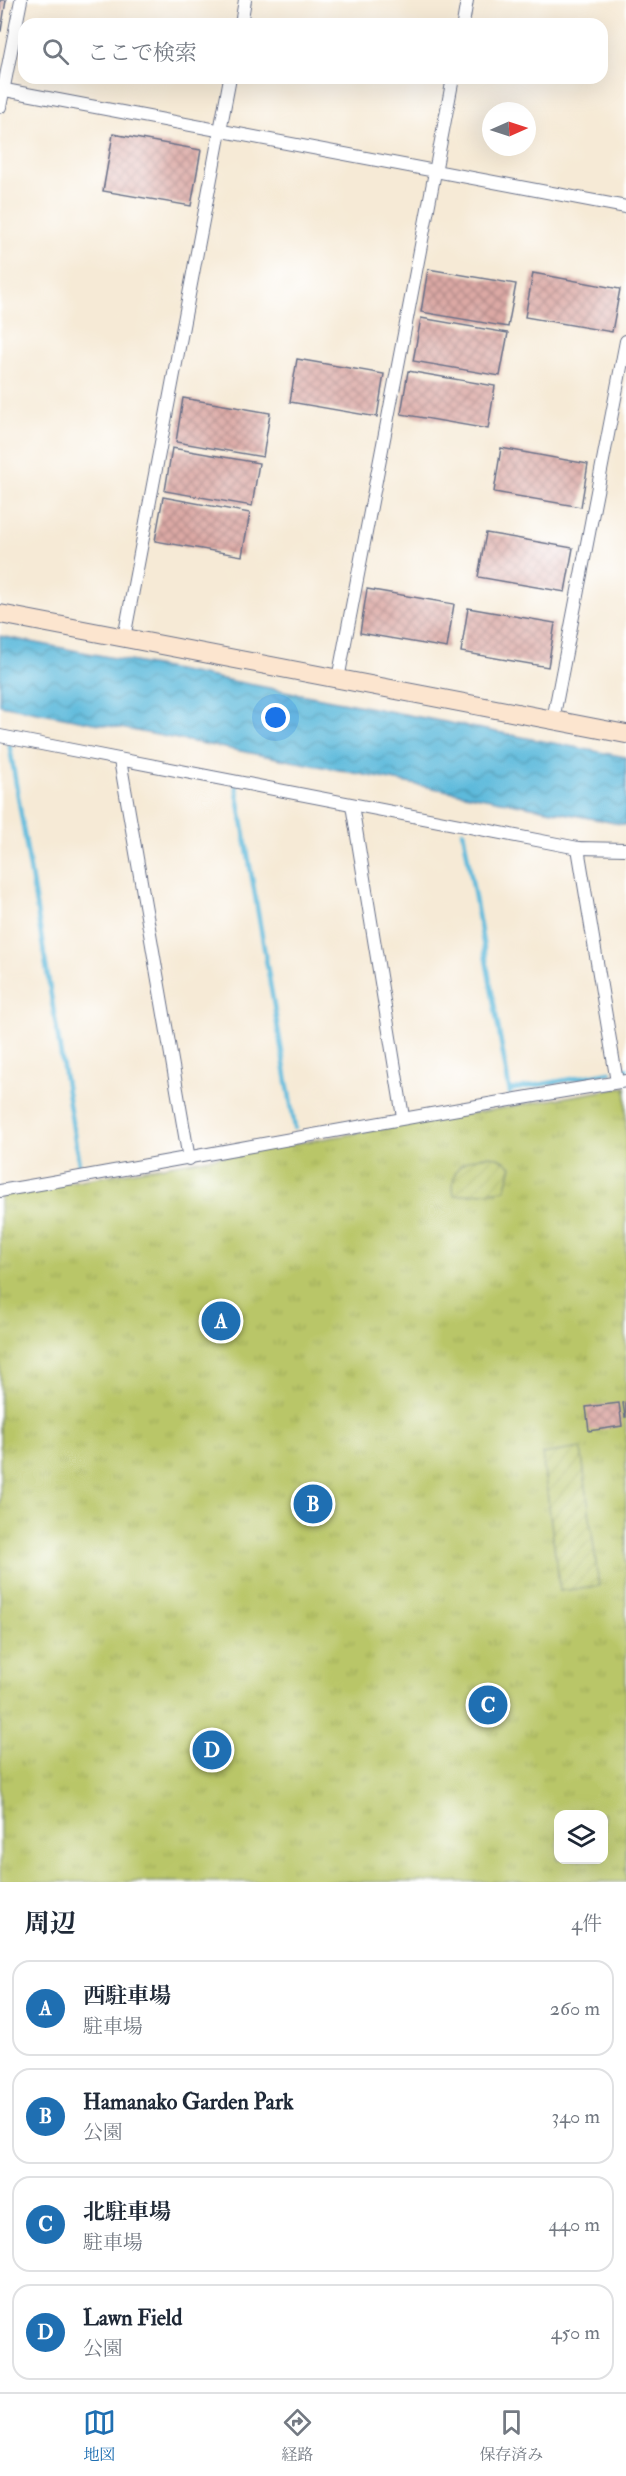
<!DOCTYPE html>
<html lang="ja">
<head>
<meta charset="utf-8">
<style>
	body { margin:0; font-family:"IM FELL Double Pica","Noto Serif JP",serif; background:#f2f2f3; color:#1f2937 }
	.controls { position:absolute; right:18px; bottom:18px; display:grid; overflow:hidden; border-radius:12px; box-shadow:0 6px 24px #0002 }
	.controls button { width:54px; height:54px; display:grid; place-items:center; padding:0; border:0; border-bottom:2px solid #e0e1e3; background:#fff; color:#1f2937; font:30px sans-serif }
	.compass { position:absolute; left:482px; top:102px; width:54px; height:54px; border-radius:50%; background:#fff; box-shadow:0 6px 24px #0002; rotate:87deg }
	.you { position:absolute; left:276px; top:718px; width:21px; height:21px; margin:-15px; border:4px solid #fff; border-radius:50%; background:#1a73e8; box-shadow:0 0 0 9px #1a73e833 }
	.badge { display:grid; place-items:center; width:39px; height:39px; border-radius:50%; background:#1f6fb2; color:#fff; font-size:20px; font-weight:700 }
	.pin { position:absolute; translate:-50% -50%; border:3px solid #fff; box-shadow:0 2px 6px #0006 }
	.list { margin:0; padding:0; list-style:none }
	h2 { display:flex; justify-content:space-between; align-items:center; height:78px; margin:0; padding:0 24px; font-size:26px }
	h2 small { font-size:20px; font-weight:400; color:#747a83 }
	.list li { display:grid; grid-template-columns:39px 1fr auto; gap:18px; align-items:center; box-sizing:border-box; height:96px; margin:0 12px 12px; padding:0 12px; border:2px solid #e0e1e3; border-radius:18px }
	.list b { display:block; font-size:22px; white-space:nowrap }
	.list p { margin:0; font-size:20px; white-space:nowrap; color:#747a83 }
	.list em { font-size:20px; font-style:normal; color:#747a83 }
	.icon { flex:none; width:33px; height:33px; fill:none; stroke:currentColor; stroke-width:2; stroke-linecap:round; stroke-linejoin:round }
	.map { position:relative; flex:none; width:626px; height:1882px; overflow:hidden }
	.search { position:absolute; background:#fff; box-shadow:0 6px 24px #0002; left:18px; right:18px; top:18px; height:66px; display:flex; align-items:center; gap:15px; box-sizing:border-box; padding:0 21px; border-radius:18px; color:#747a83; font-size:22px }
	.sheet { height:510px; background:#fff }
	nav { display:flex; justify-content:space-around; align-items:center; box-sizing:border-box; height:84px; border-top:2px solid #e0e1e3; background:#fff; font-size:16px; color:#747a83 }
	nav a { display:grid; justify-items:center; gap:3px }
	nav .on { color:#1f6fb2 }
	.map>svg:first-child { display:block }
	.park { fill:url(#park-tufts); stroke:#6a7a62; stroke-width:1.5; fill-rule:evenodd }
	.garden { fill:url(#garden-furrows); stroke:#6a7a62; stroke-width:1.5 }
	.water { fill:url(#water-waves); stroke:#3c749c; stroke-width:1.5 }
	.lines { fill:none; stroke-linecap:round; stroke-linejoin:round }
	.stream { stroke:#5dbadb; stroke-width:4.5 }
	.building { fill:url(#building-cross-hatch) }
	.street-casing { stroke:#687088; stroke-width:14 }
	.secondary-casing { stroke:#687088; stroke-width:20 }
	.street { stroke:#fff; stroke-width:12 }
	.secondary { stroke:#fce5cf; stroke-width:18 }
</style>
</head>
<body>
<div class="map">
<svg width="626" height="1882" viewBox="0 0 626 1882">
	<defs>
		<pattern id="park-tufts" width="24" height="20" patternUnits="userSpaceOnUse" patternTransform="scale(1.5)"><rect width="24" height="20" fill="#b9c667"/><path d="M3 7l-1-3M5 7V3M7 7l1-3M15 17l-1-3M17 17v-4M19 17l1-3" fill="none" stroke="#9eaa5c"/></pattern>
		<pattern id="garden-furrows" width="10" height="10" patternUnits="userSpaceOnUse" patternTransform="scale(1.5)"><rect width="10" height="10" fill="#b9c667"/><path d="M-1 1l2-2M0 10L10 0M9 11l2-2" fill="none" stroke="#9eaa5c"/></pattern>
		<pattern id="water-waves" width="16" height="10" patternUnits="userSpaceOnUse" patternTransform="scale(1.5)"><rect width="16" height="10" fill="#5dbadb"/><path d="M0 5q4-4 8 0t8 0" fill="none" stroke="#4c98b5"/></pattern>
		<pattern id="building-cross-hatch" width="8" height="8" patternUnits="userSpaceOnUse" patternTransform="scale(1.5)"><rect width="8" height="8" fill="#dca9a4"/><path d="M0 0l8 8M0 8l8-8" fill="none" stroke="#b28a89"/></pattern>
	</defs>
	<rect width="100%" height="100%" fill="#fff"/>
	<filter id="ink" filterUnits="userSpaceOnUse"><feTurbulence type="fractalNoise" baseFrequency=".0167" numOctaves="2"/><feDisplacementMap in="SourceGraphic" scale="12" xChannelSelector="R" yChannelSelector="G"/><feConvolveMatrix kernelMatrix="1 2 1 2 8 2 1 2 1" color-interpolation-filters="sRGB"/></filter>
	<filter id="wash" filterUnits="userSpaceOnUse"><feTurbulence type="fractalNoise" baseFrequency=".008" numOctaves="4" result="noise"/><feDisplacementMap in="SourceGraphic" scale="24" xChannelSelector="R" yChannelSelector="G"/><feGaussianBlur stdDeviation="1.35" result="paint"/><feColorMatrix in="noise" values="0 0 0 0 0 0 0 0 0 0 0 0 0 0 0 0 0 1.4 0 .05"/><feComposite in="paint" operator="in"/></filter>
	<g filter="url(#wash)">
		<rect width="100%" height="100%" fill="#f6ead6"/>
		<path class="park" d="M626,1087v795h-626v-688zM558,1814h46v46h-46z"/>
		<g class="garden">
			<path d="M488,1156l10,1 14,9 -7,24 -51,6c-4,-27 6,-37 34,-40z"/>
			<polygon points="581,1448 599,1586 560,1591 542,1454"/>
		</g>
		<polygon class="water" points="0,636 626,757 626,825 0,705"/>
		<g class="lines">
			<g class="stream">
				<polyline points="9,742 79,1164"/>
				<polyline points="236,785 295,1128"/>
				<polyline points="463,831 510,1093"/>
				<polyline points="623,1069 626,1069"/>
				<polyline points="510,1090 610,1072"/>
			</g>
		</g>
		<g id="blocks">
			<g class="building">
				<polygon points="0,0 6,0 1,31 0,31"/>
				<polygon points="113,134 201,150 191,206 103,191"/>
				<polygon points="428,269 516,284 508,327 421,312"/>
				<polygon points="533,273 620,289 612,332 525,317"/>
				<polygon points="421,318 508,333 500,376 413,361"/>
				<polygon points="297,359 384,374 377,417 290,402"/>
				<polygon points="408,371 495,386 488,429 401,414"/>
				<polygon points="183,398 270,413 263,457 176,442"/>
				<polygon points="172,448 259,463 252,506 165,491"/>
				<polygon points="501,448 588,464 581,507 494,492"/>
				<polygon points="163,497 250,513 242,556 155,541"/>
				<polygon points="486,533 573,548 565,592 478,577"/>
				<polygon points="367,589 454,604 447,648 360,633"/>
				<polygon points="468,608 555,623 548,667 461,652"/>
				<polygon points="626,1402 626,1417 625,1417 623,1403"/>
				<polygon points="619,1403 622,1426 589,1431 586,1407"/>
			</g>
		</g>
	</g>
	<g filter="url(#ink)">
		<use href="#blocks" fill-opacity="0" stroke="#687088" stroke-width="1.5"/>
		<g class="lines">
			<g class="street-casing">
				<g id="street">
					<polyline points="241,24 245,0"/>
					<polyline points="463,24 467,0"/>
					<polyline points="0,89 626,207"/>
					<polyline points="0,107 21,0"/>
					<polyline points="124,638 230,78"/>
					<polyline points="338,679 453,78"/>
					<polyline points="553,720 626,341"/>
					<polyline points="0,736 578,848 626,849"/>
					<polyline points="120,760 189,1159"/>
					<polyline points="352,805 403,1117"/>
					<polyline points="578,848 617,1082"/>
					<path d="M0,1191c209,-36 417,-77 626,-110"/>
				</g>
			</g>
			<g class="secondary-casing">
				<polyline id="secondary" points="0,614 626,734"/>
			</g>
			<use href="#street" class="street"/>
			<use href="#secondary" class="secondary"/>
		</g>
	</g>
</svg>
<div class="controls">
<button><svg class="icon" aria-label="layers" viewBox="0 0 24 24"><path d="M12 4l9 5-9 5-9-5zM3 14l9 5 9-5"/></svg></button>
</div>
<svg class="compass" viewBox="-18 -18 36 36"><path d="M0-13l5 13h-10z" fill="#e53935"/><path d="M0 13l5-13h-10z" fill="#747a83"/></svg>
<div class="you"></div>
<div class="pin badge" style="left:221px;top:1321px">A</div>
<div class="pin badge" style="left:313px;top:1504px">B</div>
<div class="pin badge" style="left:488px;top:1705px">C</div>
<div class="pin badge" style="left:212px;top:1750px">D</div>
<div class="search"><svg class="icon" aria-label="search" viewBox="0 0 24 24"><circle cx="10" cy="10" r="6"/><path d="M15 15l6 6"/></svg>ここで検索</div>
</div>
<section class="sheet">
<h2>周辺<small>4件</small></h2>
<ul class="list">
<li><span class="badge">A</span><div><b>西駐車場</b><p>駐車場</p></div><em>260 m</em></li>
<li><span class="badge">B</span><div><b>Hamanako Garden Park</b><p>公園</p></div><em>340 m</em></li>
<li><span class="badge">C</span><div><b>北駐車場</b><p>駐車場</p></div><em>440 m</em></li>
<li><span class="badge">D</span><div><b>Lawn Field</b><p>公園</p></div><em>450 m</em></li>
</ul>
</section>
<nav>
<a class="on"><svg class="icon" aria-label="map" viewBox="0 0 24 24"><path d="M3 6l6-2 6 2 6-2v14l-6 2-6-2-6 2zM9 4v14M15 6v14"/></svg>地図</a>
<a><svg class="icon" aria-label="directions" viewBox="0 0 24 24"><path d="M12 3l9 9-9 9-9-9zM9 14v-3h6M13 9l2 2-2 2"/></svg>経路</a>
<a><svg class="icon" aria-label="saved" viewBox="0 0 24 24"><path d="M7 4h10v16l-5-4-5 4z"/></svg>保存済み</a>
</nav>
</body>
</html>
